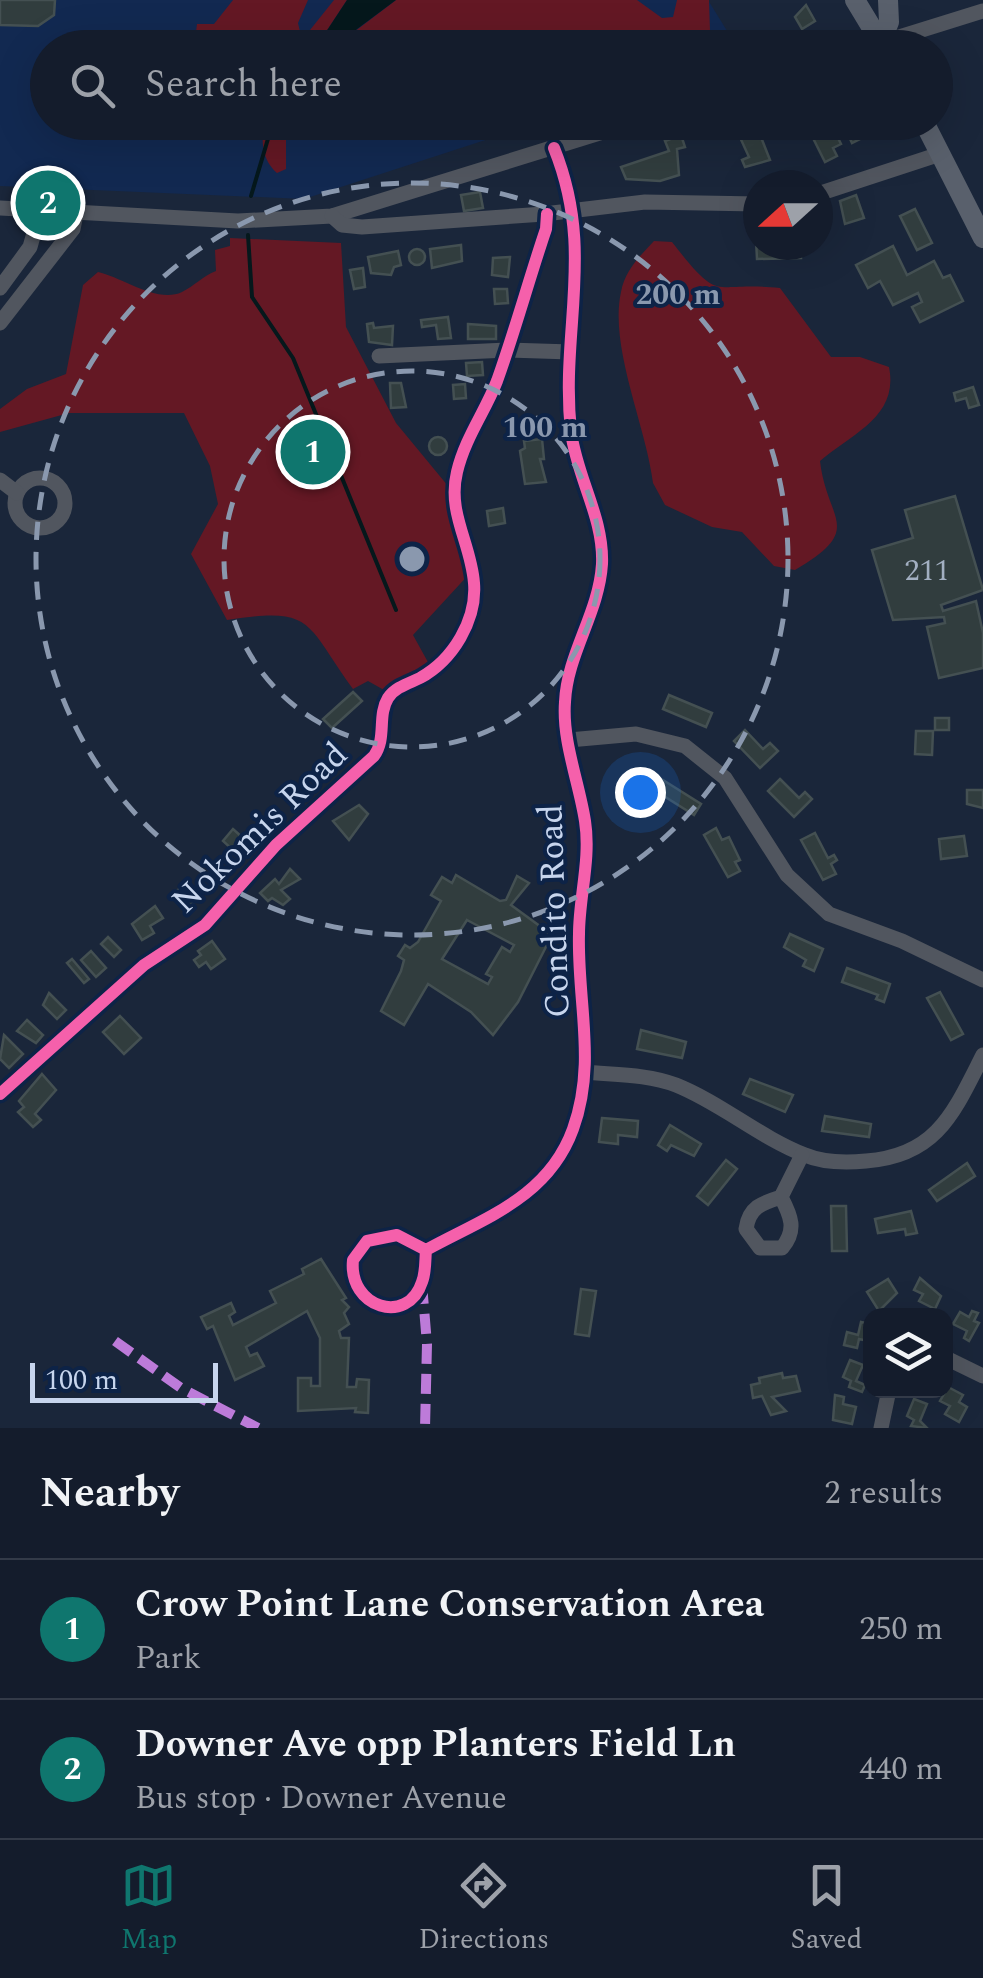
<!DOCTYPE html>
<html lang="en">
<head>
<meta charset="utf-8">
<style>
	body { margin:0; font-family:Spectral,serif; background:#212938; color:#f1f3f6 }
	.controls { position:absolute; right:30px; bottom:30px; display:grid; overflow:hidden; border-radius:20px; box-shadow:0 10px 40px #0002 }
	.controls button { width:90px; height:90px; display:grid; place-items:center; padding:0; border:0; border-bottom:2px solid #333a48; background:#141c2c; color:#f1f3f6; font:50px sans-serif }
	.compass { position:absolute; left:743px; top:170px; width:90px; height:90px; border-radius:50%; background:#141c2c; box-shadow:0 10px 40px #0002; rotate:249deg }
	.scale { position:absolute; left:30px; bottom:25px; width:188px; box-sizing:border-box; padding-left:10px; border:5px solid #c7d5ed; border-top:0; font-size:28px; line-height:35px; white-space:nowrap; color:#c7d5ed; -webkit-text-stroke:8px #0d2347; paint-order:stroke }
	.you { position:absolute; left:640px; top:792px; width:35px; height:35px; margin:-25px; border:8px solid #fff; border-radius:50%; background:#1a73e8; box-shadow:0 0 0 15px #1a73e833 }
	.badge { display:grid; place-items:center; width:65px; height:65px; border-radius:50%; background:#0f766e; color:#fff; font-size:32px; font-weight:700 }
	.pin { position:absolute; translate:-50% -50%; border:5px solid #fff; box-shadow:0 2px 10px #0006 }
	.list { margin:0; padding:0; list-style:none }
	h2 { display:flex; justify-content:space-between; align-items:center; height:130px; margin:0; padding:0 40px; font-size:42px }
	h2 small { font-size:32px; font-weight:400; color:#9da1a9 }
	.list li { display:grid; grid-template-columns:65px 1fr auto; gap:30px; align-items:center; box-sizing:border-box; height:140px; padding:0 40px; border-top:2px solid #333a48 }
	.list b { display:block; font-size:38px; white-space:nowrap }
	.list p { margin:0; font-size:32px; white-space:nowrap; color:#9da1a9 }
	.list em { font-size:32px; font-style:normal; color:#9da1a9 }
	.icon { flex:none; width:55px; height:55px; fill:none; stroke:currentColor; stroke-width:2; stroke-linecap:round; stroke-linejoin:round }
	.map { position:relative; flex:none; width:983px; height:1428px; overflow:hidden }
	.search { position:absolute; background:#141c2c; box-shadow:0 10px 40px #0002; left:30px; right:30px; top:30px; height:110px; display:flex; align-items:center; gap:25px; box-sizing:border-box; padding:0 35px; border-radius:55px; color:#9da1a9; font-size:38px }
	.sheet { height:410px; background:#141c2c }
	nav { display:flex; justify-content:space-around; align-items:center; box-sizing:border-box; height:140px; border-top:2px solid #333a48; background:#141c2c; font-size:28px; color:#9da1a9 }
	nav a { display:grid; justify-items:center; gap:5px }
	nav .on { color:#0f766e }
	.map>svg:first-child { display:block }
	.built { fill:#122951 }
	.green { fill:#641824 }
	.water { fill:#05181c }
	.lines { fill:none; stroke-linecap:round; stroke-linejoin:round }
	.stream { stroke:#05181c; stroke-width:4 }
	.building { fill:#313d3e; stroke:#445052; stroke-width:2.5; fill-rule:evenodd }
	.minor { stroke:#51565f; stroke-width:15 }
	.major { stroke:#59606c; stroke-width:20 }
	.quiet { stroke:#bd7bd9; stroke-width:10; stroke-dasharray:20 10; stroke-linecap:butt }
	.cycleway-casing { stroke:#0d2347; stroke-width:19 }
	.cycleway { stroke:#f560ab; stroke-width:12 }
	.ring { fill:none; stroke:#8a98ae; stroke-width:5; stroke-dasharray:18 12 }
	.labels { text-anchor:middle; stroke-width:8; stroke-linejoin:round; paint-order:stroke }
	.number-label { font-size:30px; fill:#a2afc1 }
	.street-label { font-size:35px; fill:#c7d5ed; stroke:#0d2347 }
	.centre { fill:#8a98ae; stroke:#0d2347; stroke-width:5 }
	.ring-label { font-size:30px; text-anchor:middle; font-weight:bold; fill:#8a98ae; stroke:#0d2347; stroke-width:8; stroke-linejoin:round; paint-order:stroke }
</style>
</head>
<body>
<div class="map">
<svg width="983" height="1428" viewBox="0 0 983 1428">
	<rect width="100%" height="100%" fill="#1a263a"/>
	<polygon class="built" points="0,0 708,0 737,47 48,48 48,122 538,123 304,199 0,186"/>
	<g class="green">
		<polygon points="233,0 308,0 298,23 302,40 334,0 347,0 316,47 194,48 197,24 214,24"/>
		<polygon points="396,0 637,0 662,18 673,17 677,0 709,0 710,31 674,47 333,48"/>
		<path d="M264,123h29l-7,11v35l-9,4c-15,-13 -16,-32 -13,-50z"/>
		<path d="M230,238l111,5 5,84 50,96 52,63 23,86 -58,63 16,29 -45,26 -16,-9 -15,8c-48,-66 -38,-83 -126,-69l-36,-66 27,-50 -8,-38 -26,-53h-115l-69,19v-23l27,-20 39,-15 17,-89 15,-13c24,5 59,32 84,20 12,-6 21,-16 34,-21l-1,-21 15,-4z"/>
		<path d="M654,241l18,1c50,64 38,39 108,46l51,69h29l29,10c10,50 -37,66 -69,94 7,61 46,67 -25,109l-21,-4 -32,-34 -30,-5 -47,-22 -12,-22c-7,-57 -44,-136 -32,-191 4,-22 19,-36 33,-51z"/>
	</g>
	<polygon class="water" points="347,0 396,0 333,47 316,47"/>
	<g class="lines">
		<g class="stream">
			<polyline points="251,196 273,122"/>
			<polyline points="248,235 252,297 293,358 396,610"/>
		</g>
	</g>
	<g class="building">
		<polygon points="0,0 55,0 54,15 38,26 0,25"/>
		<polygon points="806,5 815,21 802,29 795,17"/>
		<polygon points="733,122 755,122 770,160 745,167 742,160 749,157"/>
		<polygon points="830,122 841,144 833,148 837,156 825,162 810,132"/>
		<polygon points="856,122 889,122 890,124 852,143 845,128"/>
		<polygon points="681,135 685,147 677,149 679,175 660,181 626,179 621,167 669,151 665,141"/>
		<polygon points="480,192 483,208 464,211 461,195"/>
		<polygon points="856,195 864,218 845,224 840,201"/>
		<polygon points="915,209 932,243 917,250 900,216"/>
		<polygon points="756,239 758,245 800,245 801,258 757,259"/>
		<polygon points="461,245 462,261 432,268 430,249"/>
		<polygon points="893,246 907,275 934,261 943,278 950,275 963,301 920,322 912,307 922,302 918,293 893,305 880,281 868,288 856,265"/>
		<circle cx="417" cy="257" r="8"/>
		<polygon points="398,251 401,265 394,267 391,275 371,273 368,257"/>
		<polygon points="510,257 508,277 492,275 493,258"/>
		<polygon points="363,268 365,287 354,289 350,270"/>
		<polygon points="494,289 507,289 508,303 495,304"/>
		<polygon points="448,317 451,338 438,339 436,325 422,327 421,320"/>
		<polygon points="373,323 374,328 393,326 392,345 369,342 367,324"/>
		<polygon points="468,324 496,326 496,339 468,339"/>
		<polygon points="482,362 483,375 467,376 466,363"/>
		<polygon points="390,383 401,383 406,407 391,408"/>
		<polygon points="465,384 466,398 454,399 453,385"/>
		<polygon points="973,387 979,405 969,408 966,398 956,401 954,393"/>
		<circle cx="438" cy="446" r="9"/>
		<polygon points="542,439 544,459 540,459 546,482 525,484 520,451 525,448 524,441"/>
		<polygon points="955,496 983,590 941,605 943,611 976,601 983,633 983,668 939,678 927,627 945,623 944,617 893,620 872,550 913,538 905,510"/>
		<polygon points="503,508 505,523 489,526 487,511"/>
		<polygon points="353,692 362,701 332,728 323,719"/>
		<polygon points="669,695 712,713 706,727 663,709"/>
		<rect x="935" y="718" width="14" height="12"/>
		<polygon points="745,730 763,749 770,743 778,751 760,768 734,741"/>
		<polygon points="916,731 933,731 932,755 915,754"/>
		<polygon points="780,779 799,798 805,792 812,799 794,817 768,791"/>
		<polygon points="663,780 701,804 694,815 656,791"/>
		<polygon points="967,790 983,790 983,808 967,804"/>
		<polygon points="359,805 368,814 349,840 333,821"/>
		<polygon points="261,822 267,827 247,853 239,846 234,851 223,841 233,829 242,837"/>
		<polygon points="716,828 722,840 729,837 740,860 735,862 740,871 728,877 704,835"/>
		<polygon points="815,833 828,858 834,855 837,860 831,864 836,874 823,880 801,840"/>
		<polygon points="964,836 967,856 941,859 939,839"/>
		<polygon points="290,869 300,879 281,890 290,899 283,905 272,898 268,901 260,893 275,879 279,884"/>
		<path d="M456,875l44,26 6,-1 11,-24 12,7 -18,22 41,30 -34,67 -25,33 -22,-23 -43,-28 -24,41 -23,-14 20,-40 3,-11 -6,-4 7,-11 5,3 8,-6 23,-41 -10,-6 11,-18 10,6zM467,920l47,25 -4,7 -8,-5 -16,27 6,3 -4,7 -46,-25z"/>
		<polygon points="187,881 201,896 187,908 174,894"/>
		<polygon points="155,906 163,918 150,926 154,933 142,940 132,924"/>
		<polygon points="790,934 823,949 814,971 803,966 806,960 784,947"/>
		<polygon points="108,937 121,950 114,957 101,944"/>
		<polygon points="212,941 225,959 211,969 206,962 199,967 194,960 201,955 198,951"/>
		<polygon points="91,951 106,968 96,977 81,960"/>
		<polygon points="72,959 89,979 84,983 67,963"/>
		<polygon points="847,968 890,984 884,1002 876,999 878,995 842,982"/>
		<polygon points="940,992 963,1034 951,1040 927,998"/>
		<polygon points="49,993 66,1010 57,1019 43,1005"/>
		<polygon points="120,1016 141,1038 124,1054 103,1032"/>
		<polygon points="27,1020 43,1035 36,1043 17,1031"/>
		<polygon points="641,1030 686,1042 682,1058 637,1049"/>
		<polygon points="4,1035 23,1054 9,1068 0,1059"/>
		<polygon points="42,1074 56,1090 35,1114 41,1120 33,1127 18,1112 24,1107 19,1101"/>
		<polygon points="750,1079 793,1095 785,1112 743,1094"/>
		<polygon points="825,1116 871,1124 869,1137 822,1131"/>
		<polygon points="602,1118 638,1121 637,1137 618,1135 618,1144 599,1142"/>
		<polygon points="670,1125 701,1144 694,1156 671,1145 667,1151 658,1145"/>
		<polygon points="726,1160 737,1169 708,1205 697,1196"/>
		<polygon points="967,1163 975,1176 937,1201 929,1190"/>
		<polygon points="831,1206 846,1206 847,1251 832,1251"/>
		<polygon points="911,1211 917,1233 906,1235 905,1229 878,1233 875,1219"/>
		<polygon points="321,1259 346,1298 342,1300 349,1307 344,1313 349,1324 339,1331 341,1338 349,1338 347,1387 356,1387 357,1379 369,1380 368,1413 355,1412 356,1408 298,1411 298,1378 311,1378 311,1386 320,1386 320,1338 307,1311 246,1347 250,1356 257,1353 264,1366 235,1380 213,1326 207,1329 201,1317 231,1303 235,1312 229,1316 233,1325 276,1303 270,1291 304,1274 302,1269"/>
		<polygon points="920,1278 941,1296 935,1309 919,1301 923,1294 914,1290"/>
		<polygon points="888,1279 897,1293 879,1311 867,1292"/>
		<polygon points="581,1289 596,1291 589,1336 575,1334"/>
		<polygon points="972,1311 978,1313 974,1321 979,1323 969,1341 964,1338 967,1331 953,1324 960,1312 969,1317"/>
		<polygon points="861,1322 870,1324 868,1341 859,1339 857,1348 844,1345 847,1332 858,1335"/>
		<polygon points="850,1360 863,1365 856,1381 865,1385 862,1392 849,1387 851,1381 843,1377"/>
		<polygon points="782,1373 783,1378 796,1376 800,1391 772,1397 786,1411 771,1415 762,1396 753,1398 751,1385 760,1383 759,1378"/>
		<polygon points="948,1387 963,1395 959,1402 967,1407 959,1422 945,1414 950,1406 940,1401"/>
		<polygon points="835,1395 844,1397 843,1404 856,1407 852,1424 833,1420"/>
		<polygon points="914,1399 927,1404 920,1421 927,1428 911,1426 914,1420 907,1416"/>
	</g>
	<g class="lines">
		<g class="minor">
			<polyline points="864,48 983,11"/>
			<polyline points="818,194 940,154"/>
			<polyline points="0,208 238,221 332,216 635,122"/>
			<polyline points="332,216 342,225 362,227 544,214 645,202 758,204"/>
			<polyline points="0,288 30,247 40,212"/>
			<polyline points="0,323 73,229 76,214"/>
			<polyline points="379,356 507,350 571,352"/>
			<circle cx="40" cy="503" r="25"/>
			<polyline points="0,480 17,493"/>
			<polyline points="569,740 636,734 685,746 725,778 787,875 829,914 902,941 983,980"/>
			<path d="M584,1072c31,3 63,2 92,13 45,18 83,52 129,70 19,8 40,8 61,6 71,-5 88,-49 117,-106"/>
			<path d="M0,1094l144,-129 61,-40 71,-80 98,-89c13,-18 3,-40 14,-58 7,-11 22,-15 32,-20 33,-18 57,-58 54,-95 -3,-40 -27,-70 -17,-111 8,-34 28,-60 40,-91 18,-50 32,-102 49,-152l1,-15"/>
			<path d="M781,1197c-19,6 -32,10 -35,32l14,19h22c15,-18 9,-32 -1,-51l21,-42"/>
			<path d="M426,1250l-29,-15 -30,6 -14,19c-5,48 55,66 69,22 4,-10 3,-22 4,-32 58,-32 122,-52 147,-121 24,-66 4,-128 6,-195 0,-37 12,-75 6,-113 -6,-39 -23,-80 -20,-119 2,-48 34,-89 37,-138 2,-46 -25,-86 -31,-132 -11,-103 25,-180 -17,-284"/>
			<polyline points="946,1358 983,1376"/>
			<polyline points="881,1428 889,1390"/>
		</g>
		<g class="major">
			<polyline points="855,0 884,48"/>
			<polyline points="881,42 889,22 888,0"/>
			<polyline points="924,122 983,238"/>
		</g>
		<g class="quiet">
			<polyline points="422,1284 427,1344 425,1428"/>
			<polyline points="115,1341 181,1388 258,1428"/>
		</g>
		<g class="cycleway-casing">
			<g id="cycleway">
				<path d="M0,1094l144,-129 61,-40 71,-80 98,-89c13,-18 3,-40 14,-58 7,-11 22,-15 32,-20 33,-18 57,-58 54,-95 -3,-40 -27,-70 -17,-111 8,-34 28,-60 40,-91 18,-50 32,-102 49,-152l1,-15"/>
				<path d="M426,1250l-29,-15 -30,6 -14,19c-5,48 55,66 69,22 4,-10 3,-22 4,-32 58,-32 122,-52 147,-121 24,-66 4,-128 6,-195 0,-37 12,-75 6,-113 -6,-39 -23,-80 -20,-119 2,-48 34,-89 37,-138 2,-46 -25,-86 -31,-132 -11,-103 25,-180 -17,-284"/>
			</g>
		</g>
		<use href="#cycleway" class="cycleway"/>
	</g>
	<g class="ring">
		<circle cx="412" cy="559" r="188"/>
		<circle cx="412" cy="559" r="376"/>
	</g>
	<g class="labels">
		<g class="number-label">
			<text x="927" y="580">211</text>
		</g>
		<g class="street-label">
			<text transform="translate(259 827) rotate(-44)" y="12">Nokomis Road</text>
			<text transform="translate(553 911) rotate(-92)" y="12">Condito Road</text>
		</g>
	</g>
	<circle cx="412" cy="559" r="15" class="centre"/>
	<g class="ring-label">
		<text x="678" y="304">200 m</text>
		<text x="545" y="437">100 m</text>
	</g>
</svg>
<div class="controls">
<button><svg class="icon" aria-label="layers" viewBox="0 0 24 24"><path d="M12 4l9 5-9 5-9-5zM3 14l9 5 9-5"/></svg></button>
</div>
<svg class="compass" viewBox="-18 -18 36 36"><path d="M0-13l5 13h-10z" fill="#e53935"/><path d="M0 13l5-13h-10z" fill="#9da1a9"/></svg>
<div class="scale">100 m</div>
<div class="you"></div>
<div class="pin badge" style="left:313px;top:452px">1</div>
<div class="pin badge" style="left:48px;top:203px">2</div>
<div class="search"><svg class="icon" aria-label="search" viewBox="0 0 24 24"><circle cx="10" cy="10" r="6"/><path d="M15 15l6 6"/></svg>Search here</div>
</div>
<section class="sheet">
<h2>Nearby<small>2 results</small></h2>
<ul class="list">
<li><span class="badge">1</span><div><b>Crow Point Lane Conservation Area</b><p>Park</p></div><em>250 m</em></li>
<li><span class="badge">2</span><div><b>Downer Ave opp Planters Field Ln</b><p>Bus stop · Downer Avenue</p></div><em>440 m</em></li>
</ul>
</section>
<nav>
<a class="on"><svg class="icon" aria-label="map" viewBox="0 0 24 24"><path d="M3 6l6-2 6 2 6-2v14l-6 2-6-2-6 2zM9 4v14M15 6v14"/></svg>Map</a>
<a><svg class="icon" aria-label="directions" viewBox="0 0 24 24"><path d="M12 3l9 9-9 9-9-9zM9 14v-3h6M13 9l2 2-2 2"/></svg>Directions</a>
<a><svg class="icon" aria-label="saved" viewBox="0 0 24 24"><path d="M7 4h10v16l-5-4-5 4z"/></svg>Saved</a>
</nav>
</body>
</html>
